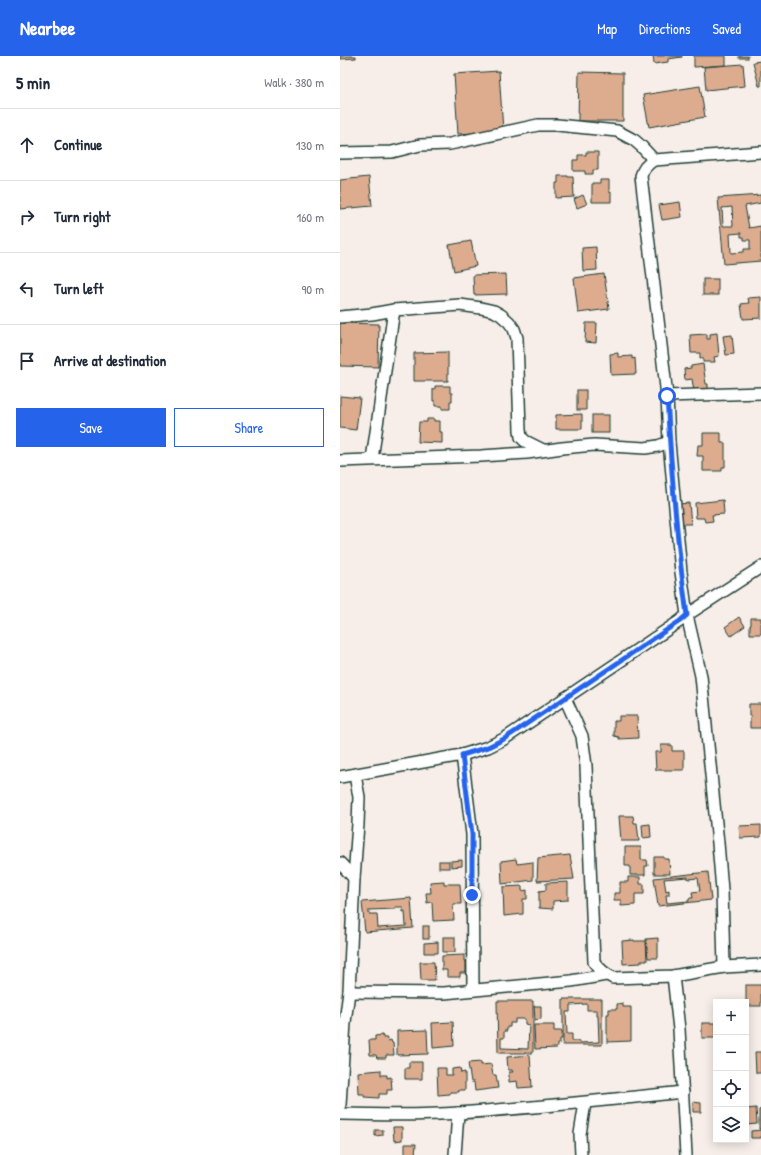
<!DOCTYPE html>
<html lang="en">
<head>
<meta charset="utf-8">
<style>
	body { margin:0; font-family:"Patrick Hand",sans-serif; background:#f6f6f7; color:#1f2937 }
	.controls { position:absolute; right:12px; bottom:12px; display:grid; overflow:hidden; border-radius:0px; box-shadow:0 2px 10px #0003 }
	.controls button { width:36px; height:36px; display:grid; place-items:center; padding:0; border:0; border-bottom:1px solid #e0e1e3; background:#fff; color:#1f2937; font:20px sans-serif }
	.stop { position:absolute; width:12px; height:12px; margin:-9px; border:3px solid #2563eb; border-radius:50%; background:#fff }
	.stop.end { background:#2563eb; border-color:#fff; box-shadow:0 1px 4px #0008 }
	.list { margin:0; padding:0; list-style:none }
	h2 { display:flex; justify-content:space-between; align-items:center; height:52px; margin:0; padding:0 16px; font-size:17px }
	h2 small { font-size:13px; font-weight:400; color:#747a83 }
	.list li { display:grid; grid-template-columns:26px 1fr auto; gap:12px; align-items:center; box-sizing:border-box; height:72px; padding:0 16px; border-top:1px solid #e0e1e3 }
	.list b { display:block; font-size:15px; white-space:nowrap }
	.list em { font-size:13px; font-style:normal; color:#747a83 }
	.actions { display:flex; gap:8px; padding:12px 16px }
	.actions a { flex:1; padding:9px 0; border:1px solid #2563eb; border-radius:0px; text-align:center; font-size:14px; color:#2563eb }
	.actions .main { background:#2563eb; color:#fff }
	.icon { flex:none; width:22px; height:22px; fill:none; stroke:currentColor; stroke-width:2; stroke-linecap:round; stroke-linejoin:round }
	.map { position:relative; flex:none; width:421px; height:1099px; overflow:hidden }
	header { display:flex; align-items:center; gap:24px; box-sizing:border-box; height:56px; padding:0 20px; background:#2563eb; color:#fff }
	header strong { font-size:19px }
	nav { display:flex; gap:22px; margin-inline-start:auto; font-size:14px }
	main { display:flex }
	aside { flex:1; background:#fff }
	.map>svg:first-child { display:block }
	.building { fill:#ddac8f; stroke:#1f3d34; fill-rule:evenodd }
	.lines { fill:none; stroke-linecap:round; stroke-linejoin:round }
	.minor-casing { stroke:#1f3d34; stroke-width:14 }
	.minor { stroke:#fff; stroke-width:11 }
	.route { stroke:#2563eb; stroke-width:5 }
</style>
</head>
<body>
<header>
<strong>Nearbee</strong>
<nav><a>Map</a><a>Directions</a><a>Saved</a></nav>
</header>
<main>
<aside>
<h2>5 min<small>Walk · 380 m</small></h2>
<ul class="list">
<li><svg class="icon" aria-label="ahead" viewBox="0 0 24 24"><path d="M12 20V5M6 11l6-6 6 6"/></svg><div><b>Continue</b></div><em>130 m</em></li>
<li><svg class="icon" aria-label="right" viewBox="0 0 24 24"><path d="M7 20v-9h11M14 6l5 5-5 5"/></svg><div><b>Turn right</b></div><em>160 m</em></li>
<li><svg class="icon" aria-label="left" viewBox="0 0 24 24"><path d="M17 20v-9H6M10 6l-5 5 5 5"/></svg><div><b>Turn left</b></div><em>90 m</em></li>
<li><svg class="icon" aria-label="arrive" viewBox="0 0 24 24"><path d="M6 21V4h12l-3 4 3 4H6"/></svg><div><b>Arrive at destination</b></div></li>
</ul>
<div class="actions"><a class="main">Save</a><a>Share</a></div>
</aside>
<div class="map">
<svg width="421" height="1099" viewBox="0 0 421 1099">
	<rect width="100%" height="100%" fill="#f8eee9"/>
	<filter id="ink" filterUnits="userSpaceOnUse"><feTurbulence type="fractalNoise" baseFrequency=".025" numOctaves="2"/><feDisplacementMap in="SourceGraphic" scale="8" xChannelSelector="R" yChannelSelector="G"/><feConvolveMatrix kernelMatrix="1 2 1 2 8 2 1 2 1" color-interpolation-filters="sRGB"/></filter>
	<g filter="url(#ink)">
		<g class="building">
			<polygon points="0,0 16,0 16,2 0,3"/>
			<polygon points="313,0 342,0 342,1 328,3 328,6 314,8"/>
			<polygon points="354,0 386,0 386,9 354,11"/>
			<rect x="399" y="0" width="9" height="2"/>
			<polygon points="421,5 421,30 419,30 413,6"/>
			<polygon points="403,8 405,30 366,34 364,11"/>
			<polygon points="159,15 163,75 118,78 114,18"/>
			<polygon points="239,16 283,17 283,65 238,65"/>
			<polygon points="360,30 365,61 309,71 303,39"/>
			<polygon points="246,96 258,96 258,114 253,114 253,118 245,118 245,115 233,115 233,104 238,104 238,99 246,99"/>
			<polygon points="218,120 228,120 228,121 233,121 234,141 216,142 216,127 218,127"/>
			<polygon points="29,121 32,150 0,153 0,124"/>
			<polygon points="260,124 269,124 269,136 271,136 271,146 252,146 252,127 260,127"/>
			<polygon points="243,139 247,148 237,152 234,143"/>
			<path d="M421,139v8l-16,3 4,22 12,-2v35l-37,3 -6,-66zM392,151l1,19h-10l-1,-18zM401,177v4h3v3h6v9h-6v3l-13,1 -1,-19z"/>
			<polygon points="340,146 342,161 322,164 319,149"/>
			<polygon points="131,185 136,210 114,215 109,189"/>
			<polygon points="256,191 257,214 243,215 242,192"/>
			<polygon points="166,218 167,238 134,239 133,219"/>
			<polygon points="264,218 269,253 238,257 234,222"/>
			<rect x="363" y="223" width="15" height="16"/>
			<polygon points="421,241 421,262 403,263 401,248 409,247 408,242"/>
			<polygon points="0,267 39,268 38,311 0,310"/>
			<polygon points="246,267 257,267 256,287 245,286"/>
			<polygon points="377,277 379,300 374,301 375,306 363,306 363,302 360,302 360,297 351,297 350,279 367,278 367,283 370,283 370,278"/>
			<polygon points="392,279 394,298 386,299 383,280"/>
			<polygon points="108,296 108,325 74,325 74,297"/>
			<polygon points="278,297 278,301 292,300 292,303 295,302 296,318 271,319 270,298"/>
			<polygon points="363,308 366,328 368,328 368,334 354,336 352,323 345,324 344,313 351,312 351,310"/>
			<polygon points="95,330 110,330 110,337 112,337 112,345 110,345 110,353 102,353 102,350 95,350 95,345 93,345 93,333 95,333"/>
			<rect x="237" y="334" width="9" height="20"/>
			<polygon points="0,340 20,342 16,374 0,372"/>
			<polygon points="242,358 242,373 216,373 216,359"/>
			<rect x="252" y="359" width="17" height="18"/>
			<polygon points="87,363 94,363 94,365 100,365 100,376 102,376 102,387 78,386 79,366 87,366"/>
			<polygon points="363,377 381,377 381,387 385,387 385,411 382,411 382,415 363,415 363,400 357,400 358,389 363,389"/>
			<polygon points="383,444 384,458 372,459 373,465 365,466 364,462 356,462 355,447"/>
			<polygon points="349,447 351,468 340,468 339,448"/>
			<polygon points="399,561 405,570 391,580 385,571"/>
			<polygon points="411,562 421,562 421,578 410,578 410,569 411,569"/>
			<polygon points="409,648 421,648 421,672 410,672 410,662 411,662 411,660 409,660"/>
			<polygon points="279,660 297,660 298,682 279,683 279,681 274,680 274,665 279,665"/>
			<polygon points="321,689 332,689 332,695 344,695 344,714 316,714 315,696 321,696"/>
			<polygon points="279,760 293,760 294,767 297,767 299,785 281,785"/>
			<polygon points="310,768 311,781 303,782 302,769"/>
			<polygon points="421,769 421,781 400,782 399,770"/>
			<polygon points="285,791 301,791 301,804 307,804 308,810 305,810 305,819 290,819 290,810 285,810"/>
			<polygon points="230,799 234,823 197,825 198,802"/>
			<polygon points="314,801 324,801 324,803 329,803 330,818 314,818"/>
			<polygon points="176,803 177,808 193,806 193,824 162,828 161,805"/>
			<polygon points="122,804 122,810 111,811 111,805"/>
			<rect x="99" y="805" width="10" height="7"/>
			<path d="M368,816l3,28 -53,6 -4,-28zM348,821v2l10,-1 2,13 -8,1 1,6h-4v3l-22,2 -1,-8h3v-5l-3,1 -2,-12z"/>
			<polygon points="288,821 300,821 300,828 304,828 304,838 295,838 295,849 281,850 281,844 274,844 274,837 280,837 280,826 288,826"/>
			<polygon points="104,825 104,828 120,828 121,848 113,848 114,864 93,865 92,846 87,847 86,837 91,837 90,826"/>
			<polygon points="228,826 228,844 213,845 213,853 199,852 199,835 206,834 206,827"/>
			<polygon points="182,830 182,835 187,834 187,843 183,843 183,858 164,860 163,831"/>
			<path d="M71,842l2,30 -48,4 -3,-30zM55,851h8v5l2,-1 1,15 -28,2 -1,-14h-8v-4l26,-1z"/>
			<rect x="83" y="870" width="6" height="13"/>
			<rect x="103" y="881" width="12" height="15"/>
			<polygon points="318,882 318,902 308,902 306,883"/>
			<polygon points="294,884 294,885 306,885 307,905 301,905 301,907 283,908 282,885"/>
			<polygon points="98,886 98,897 84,897 84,887"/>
			<polygon points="124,899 124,905 126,905 126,917 120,917 120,921 107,921 107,914 102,914 102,900"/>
			<polygon points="80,906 94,906 95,924 81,924"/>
			<rect x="406" y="929" width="15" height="21"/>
			<path d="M223,943h39v46h-39zM247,948v6h10v6h1l1,26 -20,1v-2h-7v-7h-5l-1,-22h4v-7z"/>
			<path d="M157,945h36v52h-35zM175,963h10v5l4,1 -1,24 -27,-1v-10h3v-7h3v-4h3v-4h5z"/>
			<polygon points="283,947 283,951 291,951 291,985 267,986 267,958 269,958 269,953 277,953 277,948"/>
			<polygon points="194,950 201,950 201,963 195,964"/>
			<polygon points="113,966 114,990 93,992 92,967"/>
			<rect x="362" y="967" width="14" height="15"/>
			<polygon points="194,969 214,969 214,975 222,975 222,983 220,983 220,987 217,988 217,992 195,993"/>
			<polygon points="87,974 88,998 57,999 57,975"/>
			<polygon points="43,979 43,982 47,982 48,985 51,984 52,987 53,987 54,999 46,999 46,1002 37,1002 36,999 30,999 29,984 35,984 35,980"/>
			<polygon points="415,996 421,996 421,1017 416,1017"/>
			<polygon points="190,999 192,1031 178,1032 177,1025 169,1026 169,1016 173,1016 172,1014 168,1014 167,1001"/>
			<polygon points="69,1006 82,1006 82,1023 65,1023 65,1012 69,1012"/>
			<polygon points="141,1006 141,1009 151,1008 153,1019 156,1019 158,1032 135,1035 134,1026 131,1026 128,1007"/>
			<polygon points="97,1012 106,1012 106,1019 112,1019 112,1013 120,1012 121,1017 125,1016 125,1034 119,1034 119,1036 110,1036 110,1038 98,1039"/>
			<polygon points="41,1014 41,1019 47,1019 47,1022 51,1021 52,1034 47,1034 47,1038 39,1038 39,1042 24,1041 24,1038 19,1038 18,1016"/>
			<polygon points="353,1046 361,1047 361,1056 353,1056"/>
			<polygon points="416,1052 417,1068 406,1069 406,1053"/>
			<polygon points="421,1053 421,1073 419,1073 419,1054"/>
			<polygon points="53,1071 62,1071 62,1084 54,1085"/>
			<polygon points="35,1074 43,1074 43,1079 35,1080"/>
			<polygon points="421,1074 421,1082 411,1082 411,1075"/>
			<polygon points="65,1088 76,1088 75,1099 65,1099"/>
		</g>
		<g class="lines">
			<g class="minor-casing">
				<g id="minor">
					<path d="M421,96l-107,8c-7,4 -11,8 -13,16l26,220 2,46 12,130 6,43 14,61 17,167 4,47 2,77 37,-2"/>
					<polyline points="0,97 52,96 80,89 110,88 198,69 217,69 277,75 294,84 301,90 314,104"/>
					<polyline points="0,261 32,258 54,254 120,249 141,252 154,255 161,259 169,266 174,273 177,282 180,374 181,381 185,385 203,394"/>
					<polyline points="327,340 421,337"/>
					<polyline points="32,403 54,254"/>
					<polyline points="0,405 141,400 187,397 222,392 254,389 305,392 318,390 329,386"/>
					<path d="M225,642l17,38 4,30 8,196c6,8 11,12 19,16l60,-2 51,-9"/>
					<polyline points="122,699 132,778 133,934"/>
					<polyline points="0,721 122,699 148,691 164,683 203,657 340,565 347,559 421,511"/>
					<polyline points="0,807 14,822"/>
					<polyline points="333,920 339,973 346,1099"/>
					<polyline points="9,936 104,937 231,925 266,919"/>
					<polyline points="0,1049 5,966 9,936 14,822 18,768 19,741 15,719"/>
					<path d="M0,1058c39,1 79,2 119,-1 74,-5 149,-13 224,-21"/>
					<polyline points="115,1099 118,1057"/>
					<polyline points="241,1099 240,1078 245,1047"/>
				</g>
			</g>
			<use href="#minor" class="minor"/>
		</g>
	</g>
	<g class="lines" filter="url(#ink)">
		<path class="route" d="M132,839v-61l-10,-79 26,-8 16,-8 176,-118 7,-6c-10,-72 -16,-146 -20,-219"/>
	</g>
</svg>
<div class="controls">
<button>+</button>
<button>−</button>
<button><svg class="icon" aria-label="locate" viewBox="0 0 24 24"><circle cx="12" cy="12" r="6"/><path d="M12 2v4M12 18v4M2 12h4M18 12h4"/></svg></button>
<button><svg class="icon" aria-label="layers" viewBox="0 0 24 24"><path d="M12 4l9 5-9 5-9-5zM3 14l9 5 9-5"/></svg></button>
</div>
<div class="stop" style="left:327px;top:340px"></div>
<div class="stop end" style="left:132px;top:839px"></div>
</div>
</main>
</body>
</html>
